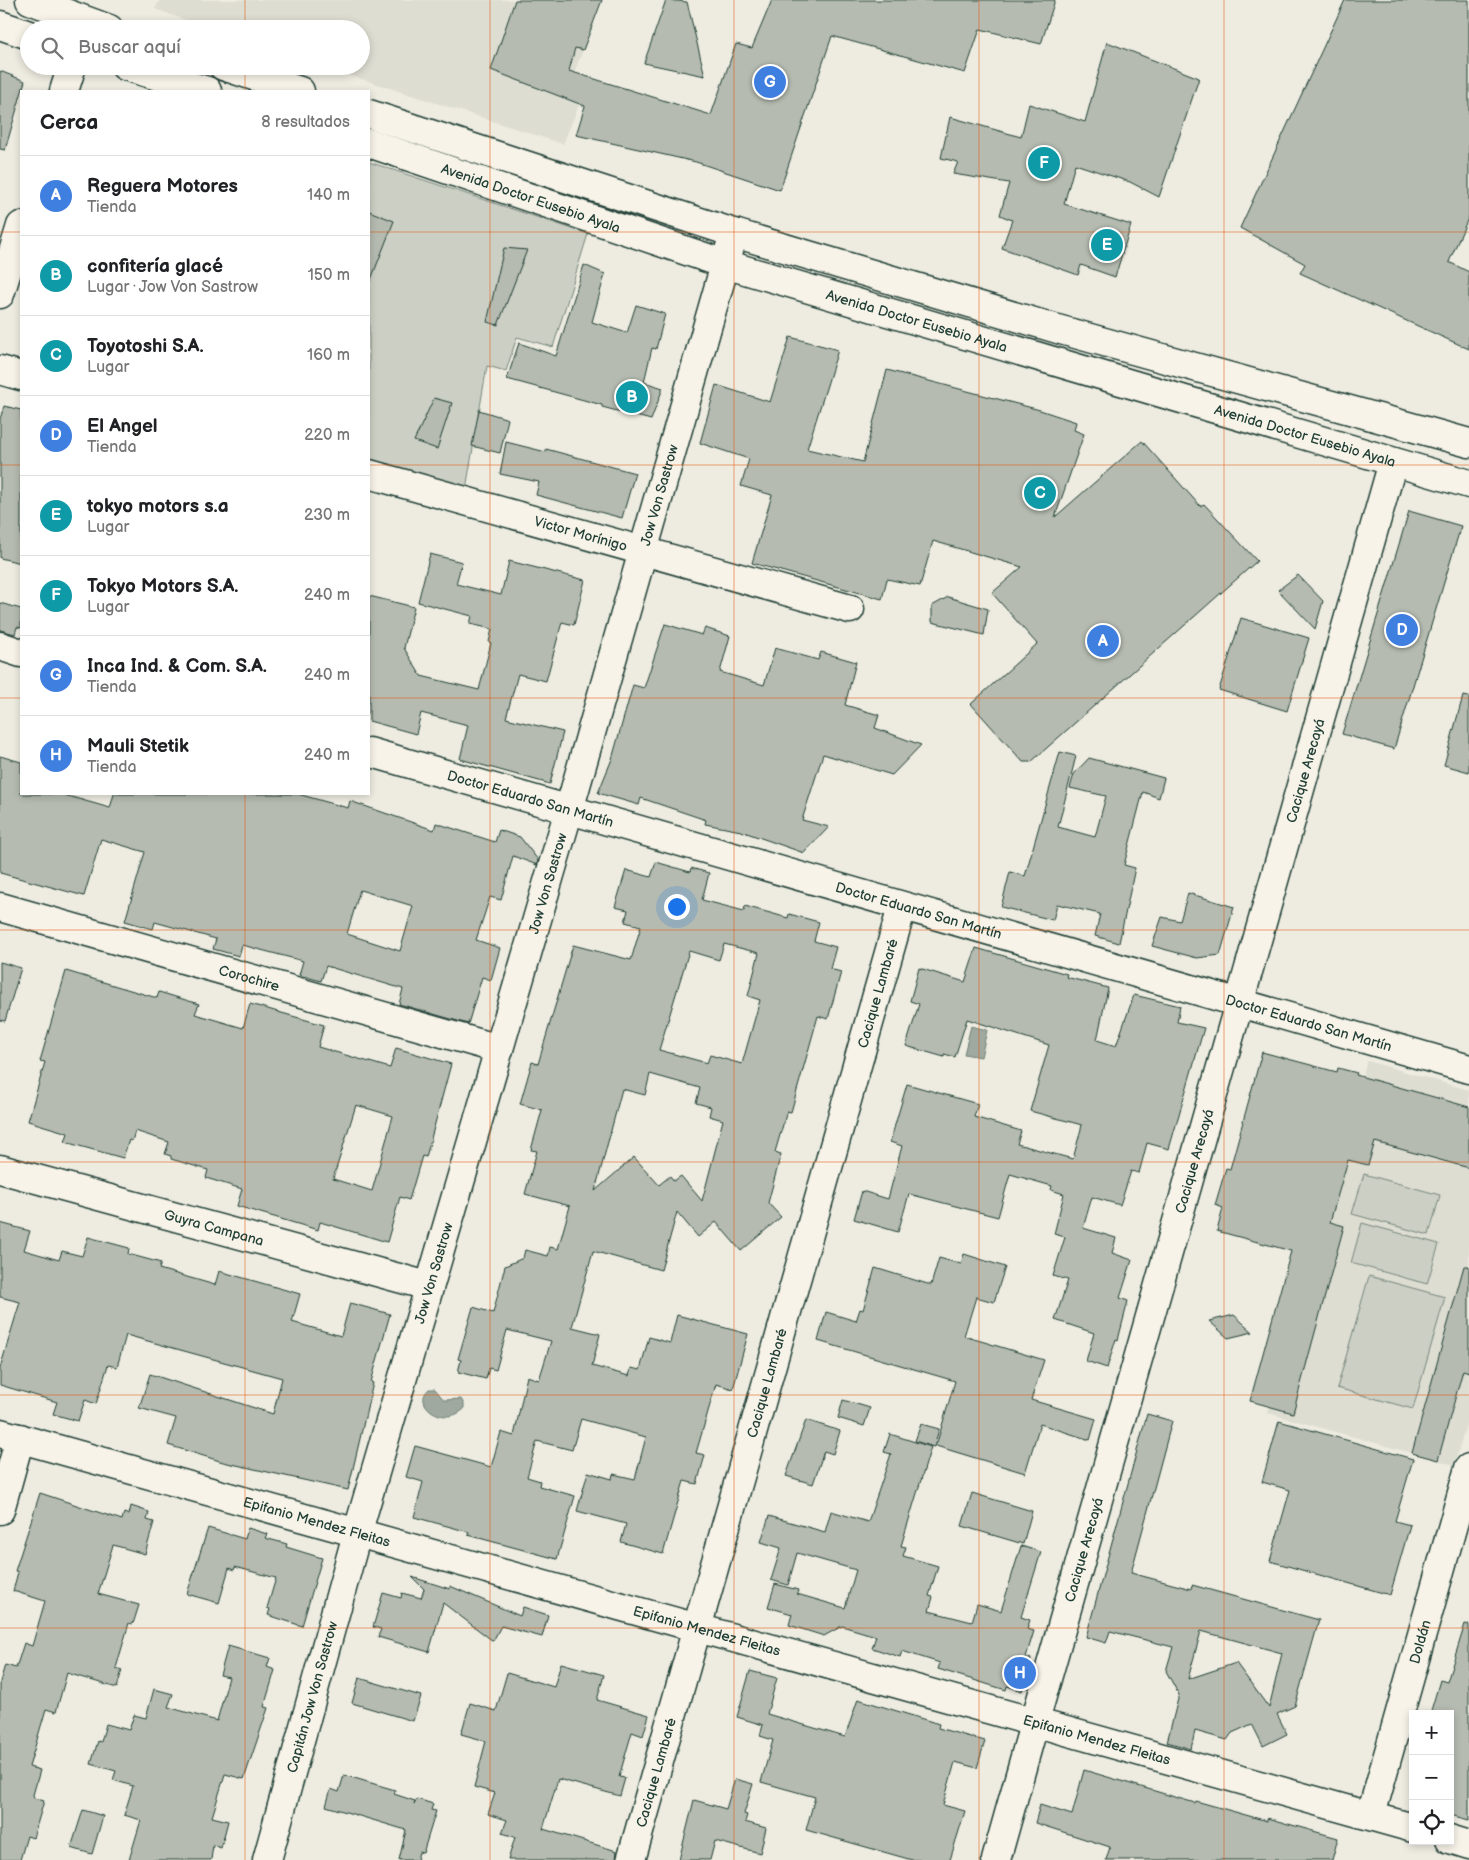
<!DOCTYPE html>
<html lang="es">
<head>
<meta charset="utf-8">
<style>
	body { margin:0; font-family:"Balsamiq Sans",sans-serif; background:#f6f6f6; color:#202124 }
	.controls { position:absolute; right:15px; bottom:15px; display:grid; overflow:hidden; border-radius:0px; box-shadow:0 2px 8px #0003 }
	.controls button { width:45px; height:45px; display:grid; place-items:center; padding:0; border:0; border-bottom:1px solid #e0e0e0; background:#fff; color:#202124; font:25px sans-serif }
	.you { position:absolute; left:676px; top:906px; width:18px; height:18px; margin:-12px; border:4px solid #fff; border-radius:50%; background:#1a73e8; box-shadow:0 0 0 8px #1a73e833 }
	.badge { display:grid; place-items:center; width:32px; height:32px; border-radius:50%; background:#0f766e; color:#fff; font-size:16px; font-weight:700 }
	.pin { position:absolute; translate:-50% -50%; border:2px solid #fff; box-shadow:0 1px 5px #0006 }
	.list { margin:0; padding:0; list-style:none }
	h2 { display:flex; justify-content:space-between; align-items:center; height:65px; margin:0; padding:0 20px; font-size:21px }
	h2 small { font-size:16px; font-weight:400; color:#757577 }
	.list li { display:grid; grid-template-columns:32px 1fr auto; gap:15px; align-items:center; box-sizing:border-box; height:80px; padding:0 20px; border-top:1px solid #e0e0e0 }
	.list b { display:block; font-size:19px; white-space:nowrap }
	.list p { margin:0; font-size:16px; white-space:nowrap; color:#757577 }
	.list em { font-size:16px; font-style:normal; color:#757577 }
	.icon { flex:none; width:28px; height:28px; fill:none; stroke:currentColor; stroke-width:2; stroke-linecap:round; stroke-linejoin:round }
	.map { position:relative; flex:none; width:1469px; height:1860px; overflow:hidden }
	.search { position:absolute; background:#fff; box-shadow:0 2px 8px #0003; left:20px; top:20px; width:350px; height:55px; display:flex; align-items:center; gap:12px; box-sizing:border-box; padding:0 18px; border-radius:28px; color:#757577; font-size:19px }
	.panel { position:absolute; background:#fff; box-shadow:0 2px 8px #0003; left:20px; top:90px; width:350px; height:705px; border-radius:0px }
	.map>svg:first-child { display:block }
	.built { fill:#ddddd2 }
	.green { fill:#cccfc4; stroke:#76867c }
	.water { fill:#9fa99f; stroke:#6c7e74 }
	.building { fill:#b5bbb0; stroke:#1f3d34; fill-rule:evenodd }
	.lines { fill:none; stroke-linecap:round; stroke-linejoin:round }
	.minor-casing { stroke:#1f3d34; stroke-width:31 }
	.tertiary-casing { stroke:#1f3d34; stroke-width:31 }
	.secondary-casing { stroke:#1f3d34; stroke-width:31 }
	.trunk-casing { stroke:#1f3d34; stroke-width:31 }
	.minor { stroke:#f7f3e8; stroke-width:28 }
	.tertiary { stroke:#f7f3e8; stroke-width:28 }
	.secondary { stroke:#f7f3e8; stroke-width:28 }
	.trunk { stroke:#f7f3e8; stroke-width:28 }
	.grid { fill:none; stroke:#e8590c; stroke-width:1; stroke-opacity:0.55 }
	.labels { text-anchor:middle; stroke-width:5; stroke-linejoin:round; paint-order:stroke }
	.street-label { font-size:14px; fill:#1f3d34; stroke:#f7f3e8 }
</style>
</head>
<body>
<div class="map">
<svg width="1469" height="1860" viewBox="0 0 1469 1860">
	<rect width="100%" height="100%" fill="#eeece1"/>
	<filter id="ink" filterUnits="userSpaceOnUse"><feTurbulence type="fractalNoise" baseFrequency=".02" numOctaves="2"/><feDisplacementMap in="SourceGraphic" scale="10" xChannelSelector="R" yChannelSelector="G"/><feConvolveMatrix kernelMatrix="1 2 1 2 8 2 1 2 1" color-interpolation-filters="sRGB"/></filter>
	<g filter="url(#ink)">
		<g class="built">
			<polygon points="160,0 602,0 565,97 586,88 563,144 321,66 361,66 361,29 210,29 155,9"/>
			<polygon points="1367,1061 1469,1090 1469,1415 1454,1465 1268,1413"/>
		</g>
		<g class="green">
			<polygon points="460,158 664,224 461,161"/>
			<polygon points="369,162 588,234 553,347 517,337 506,371 487,366 465,495 369,468"/>
			<polygon points="1364,1174 1440,1195 1429,1235 1352,1214"/>
			<polygon points="1362,1223 1439,1244 1427,1284 1351,1263"/>
			<polygon points="1369,1276 1445,1297 1413,1409 1337,1388"/>
		</g>
		<g class="water">
			<polygon points="971,1026 987,1030 981,1057 964,1054"/>
			<path d="M429,1389h6l9,11 17,-1 3,5v5c-20,19 -53,-5 -35,-20z"/>
		</g>
		<g class="building">
			<polygon points="515,0 602,0 583,50 575,48 569,71 711,115 736,44 752,48 772,0 1055,0 1041,44 980,29 965,73 832,36 780,190 696,162 576,135 585,106 491,70"/>
			<polygon points="666,0 687,2 705,76 644,63"/>
			<polygon points="1345,0 1469,0 1469,216 1449,262 1469,272 1469,349 1300,273 1305,264 1240,228"/>
			<polygon points="1107,42 1199,78 1159,197 1130,182 1075,164 1064,204 1131,225 1115,277 1081,265 1078,275 1002,248 1012,220 1000,215 1009,183 953,174 958,162 941,158 950,117 1021,137 1029,104 1085,122"/>
			<polygon points="0,71 25,81 5,150 0,149"/>
			<polygon points="369,211 394,221 370,282 369,282"/>
			<polygon points="504,248 527,250 498,325 487,322"/>
			<polygon points="584,265 605,274 592,322 627,333 636,305 665,314 656,349 652,348 644,382 663,388 651,420 602,407 602,405 507,379 519,343 556,356"/>
			<polygon points="790,337 838,350 807,449 863,462 887,370 1040,410 1076,422 1074,430 1084,434 1055,517 1142,441 1200,506 1204,504 1257,561 1031,762 1023,762 971,704 1037,644 992,593 1022,567 933,541 920,586 887,579 882,599 752,563 772,495 741,486 749,459 700,443 716,385 770,402"/>
			<polygon points="434,398 452,403 437,449 414,441"/>
			<polygon points="4,406 21,410 21,563 0,558 0,419"/>
			<polygon points="479,410 508,419 500,453 472,446"/>
			<polygon points="506,442 546,452 546,449 635,473 622,518 536,495 539,482 500,474"/>
			<polygon points="1409,511 1461,526 1394,749 1342,734"/>
			<polygon points="430,554 462,562 456,584 501,595 509,561 585,580 574,625 562,622 546,681 518,674 506,718 563,732 550,784 460,759 468,725 421,713 416,734 369,721 369,596 414,607 404,648 421,676 479,690 491,643 489,642 492,629 470,624 472,616 418,602"/>
			<polygon points="1298,575 1323,601 1315,629 1278,590"/>
			<polygon points="948,597 988,609 984,635 932,622 932,606"/>
			<polygon points="0,603 21,609 21,628 17,627 15,634 0,630"/>
			<polygon points="1241,618 1309,638 1287,711 1219,690"/>
			<polygon points="665,624 702,635 705,628 730,636 720,672 764,685 775,648 818,660 821,652 856,662 845,705 879,715 875,728 921,745 892,775 823,754 802,820 829,827 804,853 741,831 705,824 706,820 641,798 639,805 598,793 612,759 633,685 644,688"/>
			<polygon points="1463,696 1469,697 1469,772 1444,765"/>
			<polygon points="1060,752 1076,756 1058,827 1095,837 1106,796 1070,788 1074,774 1089,758 1164,778 1159,798 1143,792 1124,865 1135,868 1119,943 1095,936 1100,914 1057,904 1053,920 1001,907 1010,872 1025,876"/>
			<path d="M0,756l21,6v32h40l49,14 4,-14h184l50,14 2,-7 84,29 2,-7 59,19 4,-12 21,7 18,23 -1,5 -24,-9 -12,44 -11,-3 -14,43 24,8 -9,32 -9,-3 -14,47 -69,-20 4,-15 -77,-23 -5,15 -22,-6 4,-14 -61,-16 -3,11 -26,-7 3,-10 -61,-17 -2,7 -28,-8 20,-69 -44,-13 -17,57 -84,-23zM360,890l53,16 -13,45 -53,-17z"/>
			<path d="M656,862l34,10 1,-4 18,5 -7,27 42,11 1,-5 43,12 1,-4 30,8 -5,19 22,6 -6,22 11,3 -13,47 -10,-3 -27,96 -4,-1 -12,41 6,2 -13,49 13,14 -40,34 -25,-29 -18,15 -21,-25 -16,58 -68,-19 -21,76 28,7 -8,32 37,10 2,-8 9,2 9,-33 21,6 7,-28 71,19 -15,55 -17,-5 -20,69 9,2 -8,29 -13,-3 -21,73 -42,-12 5,-18 -49,-13 11,-39 24,7 1,-5 22,5 11,-42 -65,-18 -9,31 -35,-9 -10,36 13,4 -1,5 36,10 -18,63 -89,-24 1,-3 -55,-15 9,-35 -17,-5 9,-31 76,21 10,-35 13,4 13,-60 12,4 12,-39 -44,-11 -11,40 -7,-2 -3,11 -28,-7 3,-12 -3,-1 15,-52 20,6 12,-47 18,-8 2,-8 23,6 2,-9 8,2 12,-43 -45,-12 12,-43 -6,-1 11,-40 -22,-6 12,-42 6,2 35,-119 58,15 10,-34 -16,-4 3,-12 -13,-3 11,-37 25,7zM724,944l35,9 -11,43 12,4 -18,64 -32,-9 -3,8 -48,-13 30,-99 30,9zM650,1074l50,14 -4,15 15,4 -2,9 14,4 -21,81 -21,-25 -7,5 -4,-5 -11,9 -25,-28 -39,34 27,-102 23,6z"/>
			<polygon points="1188,893 1234,907 1220,955 1197,958 1152,946 1162,917 1180,921"/>
			<polygon points="976,948 1067,974 1066,977 1108,988 1097,1040 1116,1046 1134,995 1180,1006 1177,1022 1204,1028 1169,1149 1147,1143 1139,1173 1131,1171 1120,1205 1092,1197 1083,1228 1116,1238 1112,1253 1132,1260 1120,1298 1128,1301 1118,1340 1116,1339 1107,1368 1086,1361 1094,1333 1055,1320 1068,1280 1053,1276 1065,1237 1054,1234 1064,1194 1051,1190 1052,1186 1010,1174 998,1217 909,1194 898,1232 854,1219 862,1191 888,1199 902,1146 890,1142 907,1084 978,1104 974,1117 1021,1131 1017,1144 1073,1159 1082,1125 1030,1111 1049,1045 967,1019 955,1057 944,1054 944,1057 906,1046 919,1004 910,1001 919,968 965,982"/>
			<polygon points="0,962 21,968 5,1021 0,1020"/>
			<path d="M66,971l91,27 2,-6 40,12 -4,10 48,14 7,-24 74,21 -6,22 72,21 6,-20 55,16 -25,93 -4,-1 -13,44 -9,-3 -13,45 -67,-20 -2,8 -81,-24 5,-17 -36,-11 2,-8 -37,-11v-3l-6,-2 4,-12 -34,-11 -3,10 -3,-1 -6,18 -58,-16 3,-9 -40,-12 17,-59 -5,-1zM356,1105l37,11 -21,75 -39,-12z"/>
			<polygon points="1262,1052 1337,1072 1338,1068 1357,1073 1356,1075 1469,1107 1469,1168 1375,1142 1368,1165 1348,1160 1330,1222 1344,1226 1293,1413 1250,1401 1291,1251 1217,1231 1223,1208 1215,1205 1226,1168 1230,1169"/>
			<polygon points="0,1223 30,1231 24,1250 59,1260 62,1251 82,1256 88,1237 129,1248 128,1254 161,1263 159,1269 215,1285 219,1271 300,1294 292,1322 341,1336 350,1303 390,1314 371,1382 373,1383 348,1490 223,1462 168,1445 176,1418 139,1408 150,1374 273,1414 282,1378 126,1335 117,1367 108,1365 96,1404 85,1400 78,1421 53,1414 57,1402 0,1385 0,1368 20,1302 0,1297"/>
			<polygon points="964,1254 1005,1267 994,1302 976,1297 964,1336 1044,1360 1031,1400 1096,1419 1090,1440 1040,1424 1025,1473 936,1446 955,1381 818,1341 826,1312 856,1321 860,1309 863,1310 875,1268 931,1285 939,1258 961,1264"/>
			<polygon points="1464,1266 1469,1266 1469,1372 1463,1370 1438,1460 1412,1453"/>
			<polygon points="1234,1315 1253,1332 1228,1338 1209,1321"/>
			<polygon points="843,1400 870,1408 864,1426 838,1418"/>
			<path d="M1147,1414l25,7 -41,152 60,16 1,-4 127,35 -24,86 -18,8 10,20 -24,12 -11,-22 -20,9 -5,7 -32,-9 -4,18 -24,-7 12,-47 -13,-24 7,-24 -63,-16 -4,12 -20,-6zM1201,1631l81,22 -13,55 -33,-45 -48,16z"/>
			<polygon points="806,1420 840,1431 833,1454 824,1451 813,1484 786,1476"/>
			<polygon points="1279,1421 1413,1459 1395,1521 1410,1525 1390,1595 1270,1561 1290,1490 1262,1482"/>
			<polygon points="921,1424 939,1429 934,1447 915,1441"/>
			<polygon points="890,1434 931,1447 901,1546 906,1547 903,1556 938,1566 929,1596 933,1597 929,1611 972,1622 977,1604 1001,1611 1021,1546 1041,1552 1021,1617 1030,1620 1027,1629 1034,1631 1026,1657 1031,1659 1022,1691 1007,1686 1006,1690 938,1669 940,1663 902,1651 900,1657 872,1648 876,1636 842,1626 824,1636 789,1625 792,1614 768,1607 775,1584 798,1590 797,1594 845,1608 856,1570 797,1553 788,1585 771,1580 781,1548 761,1542 769,1516 825,1532 831,1511 868,1522 891,1454 884,1452"/>
			<polygon points="40,1493 122,1520 124,1513 129,1515 131,1506 149,1512 147,1520 154,1522 145,1554 113,1545 98,1594 139,1605 133,1624 129,1623 116,1668 122,1670 117,1688 67,1673 56,1712 46,1709 29,1767 40,1770 33,1795 34,1798 44,1801 33,1838 27,1836 20,1860 0,1860 0,1682 5,1665 16,1668 24,1643 32,1646 45,1601 13,1591 18,1572 15,1571"/>
			<polygon points="972,1493 1032,1511 1023,1544 962,1526"/>
			<polygon points="208,1528 245,1539 248,1528 267,1534 265,1538 287,1544 286,1547 322,1558 302,1626 268,1615 270,1609 267,1608 276,1578 235,1567 234,1570 229,1568 219,1603 187,1594"/>
			<polygon points="412,1577 450,1589 450,1586 520,1616 523,1607 548,1615 542,1637 501,1626 493,1641 443,1603 429,1652 378,1637 381,1629 373,1627 383,1593 401,1598 402,1593 421,1598 424,1589"/>
			<polygon points="1465,1624 1469,1625 1469,1820 1450,1815 1450,1714 1430,1714 1440,1680 1447,1682"/>
			<polygon points="228,1646 270,1658 267,1667 275,1670 264,1707 268,1708 244,1779 225,1774 212,1817 228,1821 221,1848 213,1845 211,1860 129,1860 141,1820 124,1815 133,1786 113,1780 116,1771 91,1764 98,1741 101,1742 106,1724 129,1730 134,1715 146,1718 154,1689 173,1694 168,1707 217,1721 229,1677 220,1675"/>
			<polygon points="561,1663 604,1675 597,1700 649,1715 643,1736 632,1732 619,1777 625,1778 620,1796 558,1779 543,1829 617,1851 616,1860 508,1860 515,1837 502,1833 507,1820 488,1814 495,1793 474,1787 486,1741 461,1734 470,1703 496,1711 507,1673 554,1687"/>
			<polygon points="750,1671 777,1678 767,1714 845,1737 858,1699 939,1724 938,1728 985,1741 977,1768 955,1762 943,1805 965,1811 950,1860 912,1860 806,1830 815,1797 761,1782 773,1740 760,1736 763,1725 737,1717"/>
			<polygon points="359,1678 421,1696 413,1721 352,1703"/>
			<polygon points="1084,1770 1195,1803 1196,1801 1267,1821 1267,1818 1338,1838 1332,1860 1106,1860 1110,1847 1035,1823 1040,1805 1072,1815"/>
			<polygon points="344,1775 395,1790 394,1794 415,1801 414,1804 417,1799 433,1804 431,1810 436,1811 423,1853 419,1852 417,1860 399,1860 406,1830 326,1806 331,1789 339,1792"/>
			<polygon points="735,1779 753,1784 744,1814 747,1815 745,1822 766,1828 760,1853 715,1841 710,1860 679,1860 694,1800 726,1809"/>
			<polygon points="83,1810 103,1816 92,1854 71,1848"/>
		</g>
		<g class="lines">
			<g class="minor-casing">
				<g id="minor">
					<polyline points="0,370 21,376"/>
					<path id="s1" d="M369,474l481,135"/>
					<path id="s2" d="M0,907l499,142"/>
					<path id="s3" d="M0,1169l428,117"/>
					<polyline points="0,1510 20,1438"/>
					<path id="s4" d="M1371,1815l98,-347"/>
					<path id="s5" d="M267,1860l90,-326"/>
					<path id="s6" d="M631,1860l271,-953"/>
					<polyline points="996,1860 1035,1721"/>
				</g>
			</g>
			<g class="tertiary-casing">
				<g id="tertiary">
					<polyline points="0,646 21,653"/>
					<path id="s7" d="M369,752l1100,317"/>
					<path id="s8" d="M0,1433l1413,395"/>
					<path id="s9" d="M357,1534l212,-724 165,-577"/>
					<path id="s10" d="M1035,1721l358,-1259"/>
					<polyline points="1450,1839 1469,1845"/>
				</g>
			</g>
			<g class="secondary-casing">
				<g id="secondary">
					<polyline points="64,91 72,66"/>
					<polyline points="0,294 21,226"/>
				</g>
			</g>
			<g class="trunk-casing">
				<g id="trunk">
					<polyline points="30,0 109,29"/>
					<polyline points="0,25 29,35"/>
					<polyline points="125,66 207,91"/>
					<polyline points="223,66 300,91"/>
					<polyline points="369,114 734,233 1061,330 1469,443"/>
					<path id="s11" d="M369,143l356,121 744,220"/>
				</g>
			</g>
			<use href="#minor" class="minor"/>
			<use href="#tertiary" class="tertiary"/>
			<use href="#secondary" class="secondary"/>
			<use href="#trunk" class="trunk"/>
		</g>
	</g>
	<path class="grid" d="M245,0v29M490,0v1860M734,0v1860M979,0v1860M1224,0v1860M245,66v25M0,232h21M369,232h1100M0,465h21M369,465h1100M0,698h21M369,698h1100M245,794v1066M0,930h1469M0,1162h1469M0,1395h1469M0,1628h1469"/>
	<g class="labels">
		<g class="street-label">
			<text dy="5" stroke="none"><textPath href="#s11" startOffset="171">Avenida Doctor Eusebio Ayala</textPath></text>
			<text dy="5" stroke="none"><textPath href="#s11" startOffset="576">Avenida Doctor Eusebio Ayala</textPath></text>
			<text dy="5" stroke="none"><textPath href="#s11" startOffset="981">Avenida Doctor Eusebio Ayala</textPath></text>
			<text dy="5" stroke="none"><textPath href="#s9" startOffset="1082">Jow Von Sastrow</textPath></text>
			<text dy="5" stroke="none"><textPath href="#s1" startOffset="220">Victor Morínigo</textPath></text>
			<text dy="5" stroke="none"><textPath href="#s10" startOffset="988">Cacique Arecayá</textPath></text>
			<text dy="5" stroke="none"><textPath href="#s7" startOffset="168">Doctor Eduardo San Martín</textPath></text>
			<text dy="5" stroke="none"><textPath href="#s9" startOffset="678">Jow Von Sastrow</textPath></text>
			<text dy="5" stroke="none"><textPath href="#s7" startOffset="572">Doctor Eduardo San Martín</textPath></text>
			<text dy="5" stroke="none"><textPath href="#s2" startOffset="259">Corochire</textPath></text>
			<text dy="5" stroke="none"><textPath href="#s6" startOffset="901">Cacique Lambaré</textPath></text>
			<text dy="5" stroke="none"><textPath href="#s7" startOffset="978">Doctor Eduardo San Martín</textPath></text>
			<text dy="5" stroke="none"><textPath href="#s10" startOffset="582">Cacique Arecayá</textPath></text>
			<text dy="5" stroke="none"><textPath href="#s3" startOffset="222">Guyra Campana</textPath></text>
			<text dy="5" stroke="none"><textPath href="#s9" startOffset="272">Jow Von Sastrow</textPath></text>
			<text dy="5" stroke="none"><textPath href="#s6" startOffset="496">Cacique Lambaré</textPath></text>
			<text dy="5" stroke="none"><textPath href="#s8" startOffset="329">Epifanio Mendez Fleitas</textPath></text>
			<text dy="5" stroke="none"><textPath href="#s10" startOffset="178">Cacique Arecayá</textPath></text>
			<text dy="5" stroke="none"><textPath href="#s8" startOffset="734">Epifanio Mendez Fleitas</textPath></text>
			<text dy="5" stroke="none"><textPath href="#s4" startOffset="180">Doldán</textPath></text>
			<text dy="5" stroke="none"><textPath href="#s5" startOffset="169">Capitán Jow Von Sastrow</textPath></text>
			<text dy="5" stroke="none"><textPath href="#s8" startOffset="1139">Epifanio Mendez Fleitas</textPath></text>
			<text dy="5" stroke="none"><textPath href="#s6" startOffset="91">Cacique Lambaré</textPath></text>
		</g>
	</g>
</svg>
<div class="controls">
<button>+</button>
<button>−</button>
<button><svg class="icon" aria-label="locate" viewBox="0 0 24 24"><circle cx="12" cy="12" r="6"/><path d="M12 2v4M12 18v4M2 12h4M18 12h4"/></svg></button>
</div>
<div class="you"></div>
<div class="pin badge" style="left:1103px;top:641px;background:#3f7fe0">A</div>
<div class="pin badge" style="left:632px;top:397px;background:#0f9aa8">B</div>
<div class="pin badge" style="left:1040px;top:493px;background:#0f9aa8">C</div>
<div class="pin badge" style="left:1402px;top:630px;background:#3f7fe0">D</div>
<div class="pin badge" style="left:1107px;top:245px;background:#0f9aa8">E</div>
<div class="pin badge" style="left:1044px;top:163px;background:#0f9aa8">F</div>
<div class="pin badge" style="left:770px;top:82px;background:#3f7fe0">G</div>
<div class="pin badge" style="left:1020px;top:1673px;background:#3f7fe0">H</div>
<div class="search"><svg class="icon" aria-label="search" viewBox="0 0 24 24"><circle cx="10" cy="10" r="6"/><path d="M15 15l6 6"/></svg>Buscar aquí</div>
<section class="panel">
<h2>Cerca<small>8 resultados</small></h2>
<ul class="list">
<li><span class="badge" style="background:#3f7fe0">A</span><div><b>Reguera Motores</b><p>Tienda</p></div><em>140 m</em></li>
<li><span class="badge" style="background:#0f9aa8">B</span><div><b>confitería glacé</b><p>Lugar · Jow Von Sastrow</p></div><em>150 m</em></li>
<li><span class="badge" style="background:#0f9aa8">C</span><div><b>Toyotoshi S.A.</b><p>Lugar</p></div><em>160 m</em></li>
<li><span class="badge" style="background:#3f7fe0">D</span><div><b>El Angel</b><p>Tienda</p></div><em>220 m</em></li>
<li><span class="badge" style="background:#0f9aa8">E</span><div><b>tokyo motors s.a</b><p>Lugar</p></div><em>230 m</em></li>
<li><span class="badge" style="background:#0f9aa8">F</span><div><b>Tokyo Motors S.A.</b><p>Lugar</p></div><em>240 m</em></li>
<li><span class="badge" style="background:#3f7fe0">G</span><div><b>Inca Ind. &amp; Com. S.A.</b><p>Tienda</p></div><em>240 m</em></li>
<li><span class="badge" style="background:#3f7fe0">H</span><div><b>Mauli Stetik</b><p>Tienda</p></div><em>240 m</em></li>
</ul>
</section>
</div>
</body>
</html>
